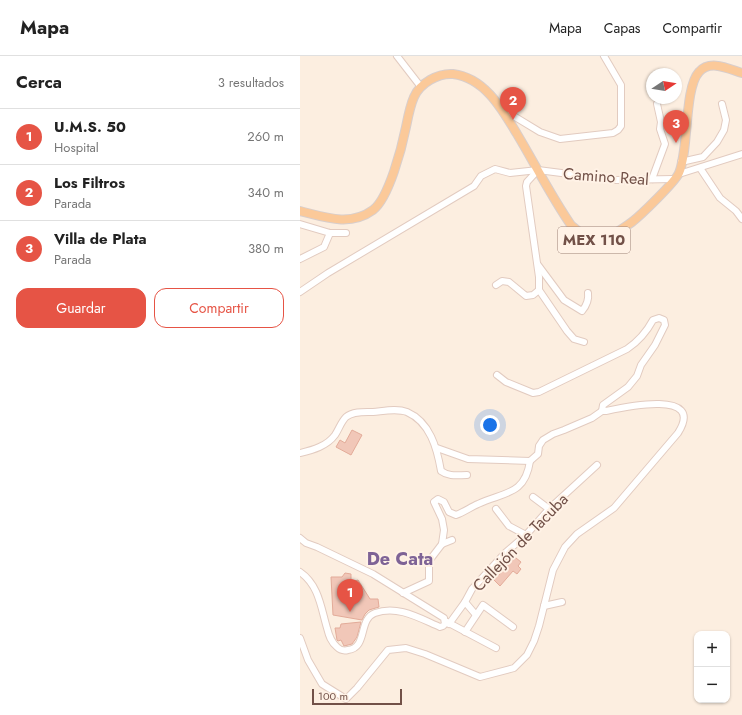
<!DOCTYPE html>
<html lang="es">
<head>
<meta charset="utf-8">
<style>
	body { margin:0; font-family:Jost,sans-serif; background:#f6f6f6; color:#222 }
	.controls { position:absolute; right:12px; bottom:12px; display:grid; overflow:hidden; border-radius:8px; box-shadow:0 1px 3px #0004 }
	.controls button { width:36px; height:36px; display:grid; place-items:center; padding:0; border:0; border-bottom:1px solid #e0e0e0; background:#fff; color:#222; font:20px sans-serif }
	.compass { position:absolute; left:346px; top:12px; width:36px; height:36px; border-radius:50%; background:#fff; box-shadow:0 1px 3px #0004; rotate:78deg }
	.scale { position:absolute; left:12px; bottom:10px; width:90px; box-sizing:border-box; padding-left:4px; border:2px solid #725148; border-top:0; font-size:11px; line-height:14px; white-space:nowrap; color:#725148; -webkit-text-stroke:3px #fff2e6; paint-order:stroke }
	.you { position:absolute; left:190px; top:369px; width:14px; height:14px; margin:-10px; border:3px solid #fff; border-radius:50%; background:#1a73e8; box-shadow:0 0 0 6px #1a73e833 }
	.badge { display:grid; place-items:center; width:26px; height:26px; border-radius:50%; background:#e65445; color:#fff; font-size:13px; font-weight:700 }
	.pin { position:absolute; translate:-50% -33px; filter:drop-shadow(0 1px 2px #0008) }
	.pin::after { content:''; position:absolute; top:21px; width:14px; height:12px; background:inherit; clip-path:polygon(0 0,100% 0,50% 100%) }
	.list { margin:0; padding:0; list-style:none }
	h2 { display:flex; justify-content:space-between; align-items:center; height:52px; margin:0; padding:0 16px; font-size:17px }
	h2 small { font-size:13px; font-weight:400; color:#767676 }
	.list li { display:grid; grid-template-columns:26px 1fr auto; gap:12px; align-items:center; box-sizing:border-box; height:56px; padding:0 16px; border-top:1px solid #e0e0e0 }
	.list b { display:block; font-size:15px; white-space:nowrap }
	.list p { margin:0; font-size:13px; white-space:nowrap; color:#767676 }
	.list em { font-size:13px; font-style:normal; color:#767676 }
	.actions { display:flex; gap:8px; padding:12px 16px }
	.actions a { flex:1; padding:9px 0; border:1px solid #e65445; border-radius:12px; text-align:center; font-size:14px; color:#e65445 }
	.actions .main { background:#e65445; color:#fff }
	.map { position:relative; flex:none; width:442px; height:659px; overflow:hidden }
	header { display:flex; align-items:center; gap:24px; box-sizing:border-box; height:56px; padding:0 20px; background:#fff; border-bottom:1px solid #e0e0e0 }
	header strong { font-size:19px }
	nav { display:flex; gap:22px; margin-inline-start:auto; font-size:14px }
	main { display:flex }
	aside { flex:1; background:#fff }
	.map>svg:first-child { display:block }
	.building { fill:#f1c7b8; stroke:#e3ab99 }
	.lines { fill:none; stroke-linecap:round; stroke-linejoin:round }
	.minor-casing { stroke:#e2cbc0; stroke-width:8 }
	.major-casing { stroke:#d8cecc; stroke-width:10 }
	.minor { stroke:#fff; stroke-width:6 }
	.major { stroke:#fbc999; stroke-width:8 }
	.labels { text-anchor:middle; stroke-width:4; stroke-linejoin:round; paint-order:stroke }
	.shield { fill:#fff2e6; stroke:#9c8177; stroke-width:1 }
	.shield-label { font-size:15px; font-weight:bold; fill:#725148 }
	.street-label { font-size:16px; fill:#725148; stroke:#fff2e6 }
	.quarter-label { font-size:18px; font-weight:bold; fill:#7e6396; stroke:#fff2e6 }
</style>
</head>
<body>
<header>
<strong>Mapa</strong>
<nav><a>Mapa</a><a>Capas</a><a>Compartir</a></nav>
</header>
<main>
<aside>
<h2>Cerca<small>3 resultados</small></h2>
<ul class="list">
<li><span class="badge">1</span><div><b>U.M.S. 50</b><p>Hospital</p></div><em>260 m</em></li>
<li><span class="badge">2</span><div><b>Los Filtros</b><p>Parada</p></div><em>340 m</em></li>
<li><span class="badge">3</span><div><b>Villa de Plata</b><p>Parada</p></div><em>380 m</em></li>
</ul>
<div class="actions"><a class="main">Guardar</a><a>Compartir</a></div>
</aside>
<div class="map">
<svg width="442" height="659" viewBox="0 0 442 659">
	<rect width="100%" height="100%" fill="#fceee0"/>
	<g class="building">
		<polygon points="52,374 62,379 51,399 36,391 40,384 45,387"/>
		<polygon points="211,498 221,506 218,510 221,513 217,518 213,515 200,530 194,524 208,509 204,506"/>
		<polygon points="45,517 51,518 51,526 58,524 70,543 78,543 79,551 69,554 65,558 62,564 33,559 31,521 42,521"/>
		<polygon points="61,566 57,581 52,588 44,590 41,584 38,585 37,584 35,572 40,572 41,568"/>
	</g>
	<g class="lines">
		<g class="minor-casing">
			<g id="minor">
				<polyline points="97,0 121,31"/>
				<polyline points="202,53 240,76 260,83 313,77 318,74 321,70 321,29 304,0"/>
				<polyline points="381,106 403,101 417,86 424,74 426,64 422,48"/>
				<polyline points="400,112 420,142 436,155 442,163"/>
				<polyline points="379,118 442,98"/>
				<polyline points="352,123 365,88 360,73 361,66 357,48"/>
				<polyline points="0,168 30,177 46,177"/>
				<polyline points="0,203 24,191 30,177"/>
				<path d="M238,209l26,35 18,11c5,-6 7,-11 6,-18"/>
				<polyline points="196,229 202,225 209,226 226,240 233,239 239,234 239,221 226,130 227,126 238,114"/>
				<polyline points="239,234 267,275 274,283 284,286"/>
				<polyline points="0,236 28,217 174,130 181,120 195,113 210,117 238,114 316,124 374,123"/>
				<path d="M137,392l31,11 62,2 8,-7 1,-8 4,-6 10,-6 11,-4 28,-12 10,-7 1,-6 25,-18 9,-11 4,-11 14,-20 10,-20 -1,-5 -5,-2 -6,2c-7,13 -14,21 -26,29l-88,43 -6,1 -27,-11 -9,-7"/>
				<path d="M0,397c13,-3 27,-7 35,-18 4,-6 6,-13 11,-18 7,-6 19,-5 27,-5 11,-1 24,-4 34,0 23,10 30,36 34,59 8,6 17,4 26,4"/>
				<polyline points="233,441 249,453"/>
				<polyline points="196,453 209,470 226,479"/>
				<path d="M0,482l6,5 11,4 56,27 71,44 1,6 -2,2 -3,1c-21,-9 -42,-22 -65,-14 -17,6 -7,35 -27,37 -4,1 -8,0 -11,-3 -6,-5 -8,-11 -10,-19 -6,-20 -8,-43 -27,-56"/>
				<path d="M142,488l2,-14 -2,-11 -8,-17 4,-3 6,3 5,10 7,3c8,-3 15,-8 22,-11 25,-12 47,-8 52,-43"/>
				<polyline points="103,537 129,525 129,505 142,488 152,484"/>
				<polyline points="165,546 176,559"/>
				<polyline points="244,550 262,546"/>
				<polyline points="147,566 196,592"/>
				<polyline points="149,568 165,546 172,533 205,497 226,479 249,453 297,409"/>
				<polyline points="165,576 183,549 213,571"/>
				<path d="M0,582l8,22 14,24 24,15 11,-11 31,-38 18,-2 19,6 55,23 34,-9 13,-13 7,-14 5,-15 14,-56 12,-23 12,-13 37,-26 64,-75c28,-44 -54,-26 -72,-22h-4"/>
			</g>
		</g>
		<g class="major-casing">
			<path id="major" d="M0,155c24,6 50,16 73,-1 16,-12 29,-63 33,-83 2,-10 4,-21 8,-30 6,-14 24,-24 39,-23 32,4 49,35 64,60 18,30 34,62 54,91 7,6 17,16 26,15 12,-1 26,-12 35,-18 9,-7 43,-40 47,-49 10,-23 5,-85 20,-101 11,-13 30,-3 43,1"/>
		</g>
		<use href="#minor" class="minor"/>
		<use href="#major" class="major"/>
	</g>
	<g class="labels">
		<rect class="shield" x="258" y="171" width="72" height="26" rx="3"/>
		<g class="shield-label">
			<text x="294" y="189">MEX 110</text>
		</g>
		<g class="street-label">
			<text transform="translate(306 120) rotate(4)" y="6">Camino Real</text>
			<text transform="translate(220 486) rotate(-46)" y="6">Callejón de Tacuba</text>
		</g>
		<g class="quarter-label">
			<text x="100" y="509">De Cata</text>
		</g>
	</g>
</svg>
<div class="controls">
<button>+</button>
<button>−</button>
</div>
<svg class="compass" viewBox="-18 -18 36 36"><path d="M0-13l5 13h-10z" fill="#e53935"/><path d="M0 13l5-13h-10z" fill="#767676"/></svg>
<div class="scale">100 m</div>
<div class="you"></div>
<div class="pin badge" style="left:50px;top:556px">1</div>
<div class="pin badge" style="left:213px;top:64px">2</div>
<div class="pin badge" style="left:376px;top:87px">3</div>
</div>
</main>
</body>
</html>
